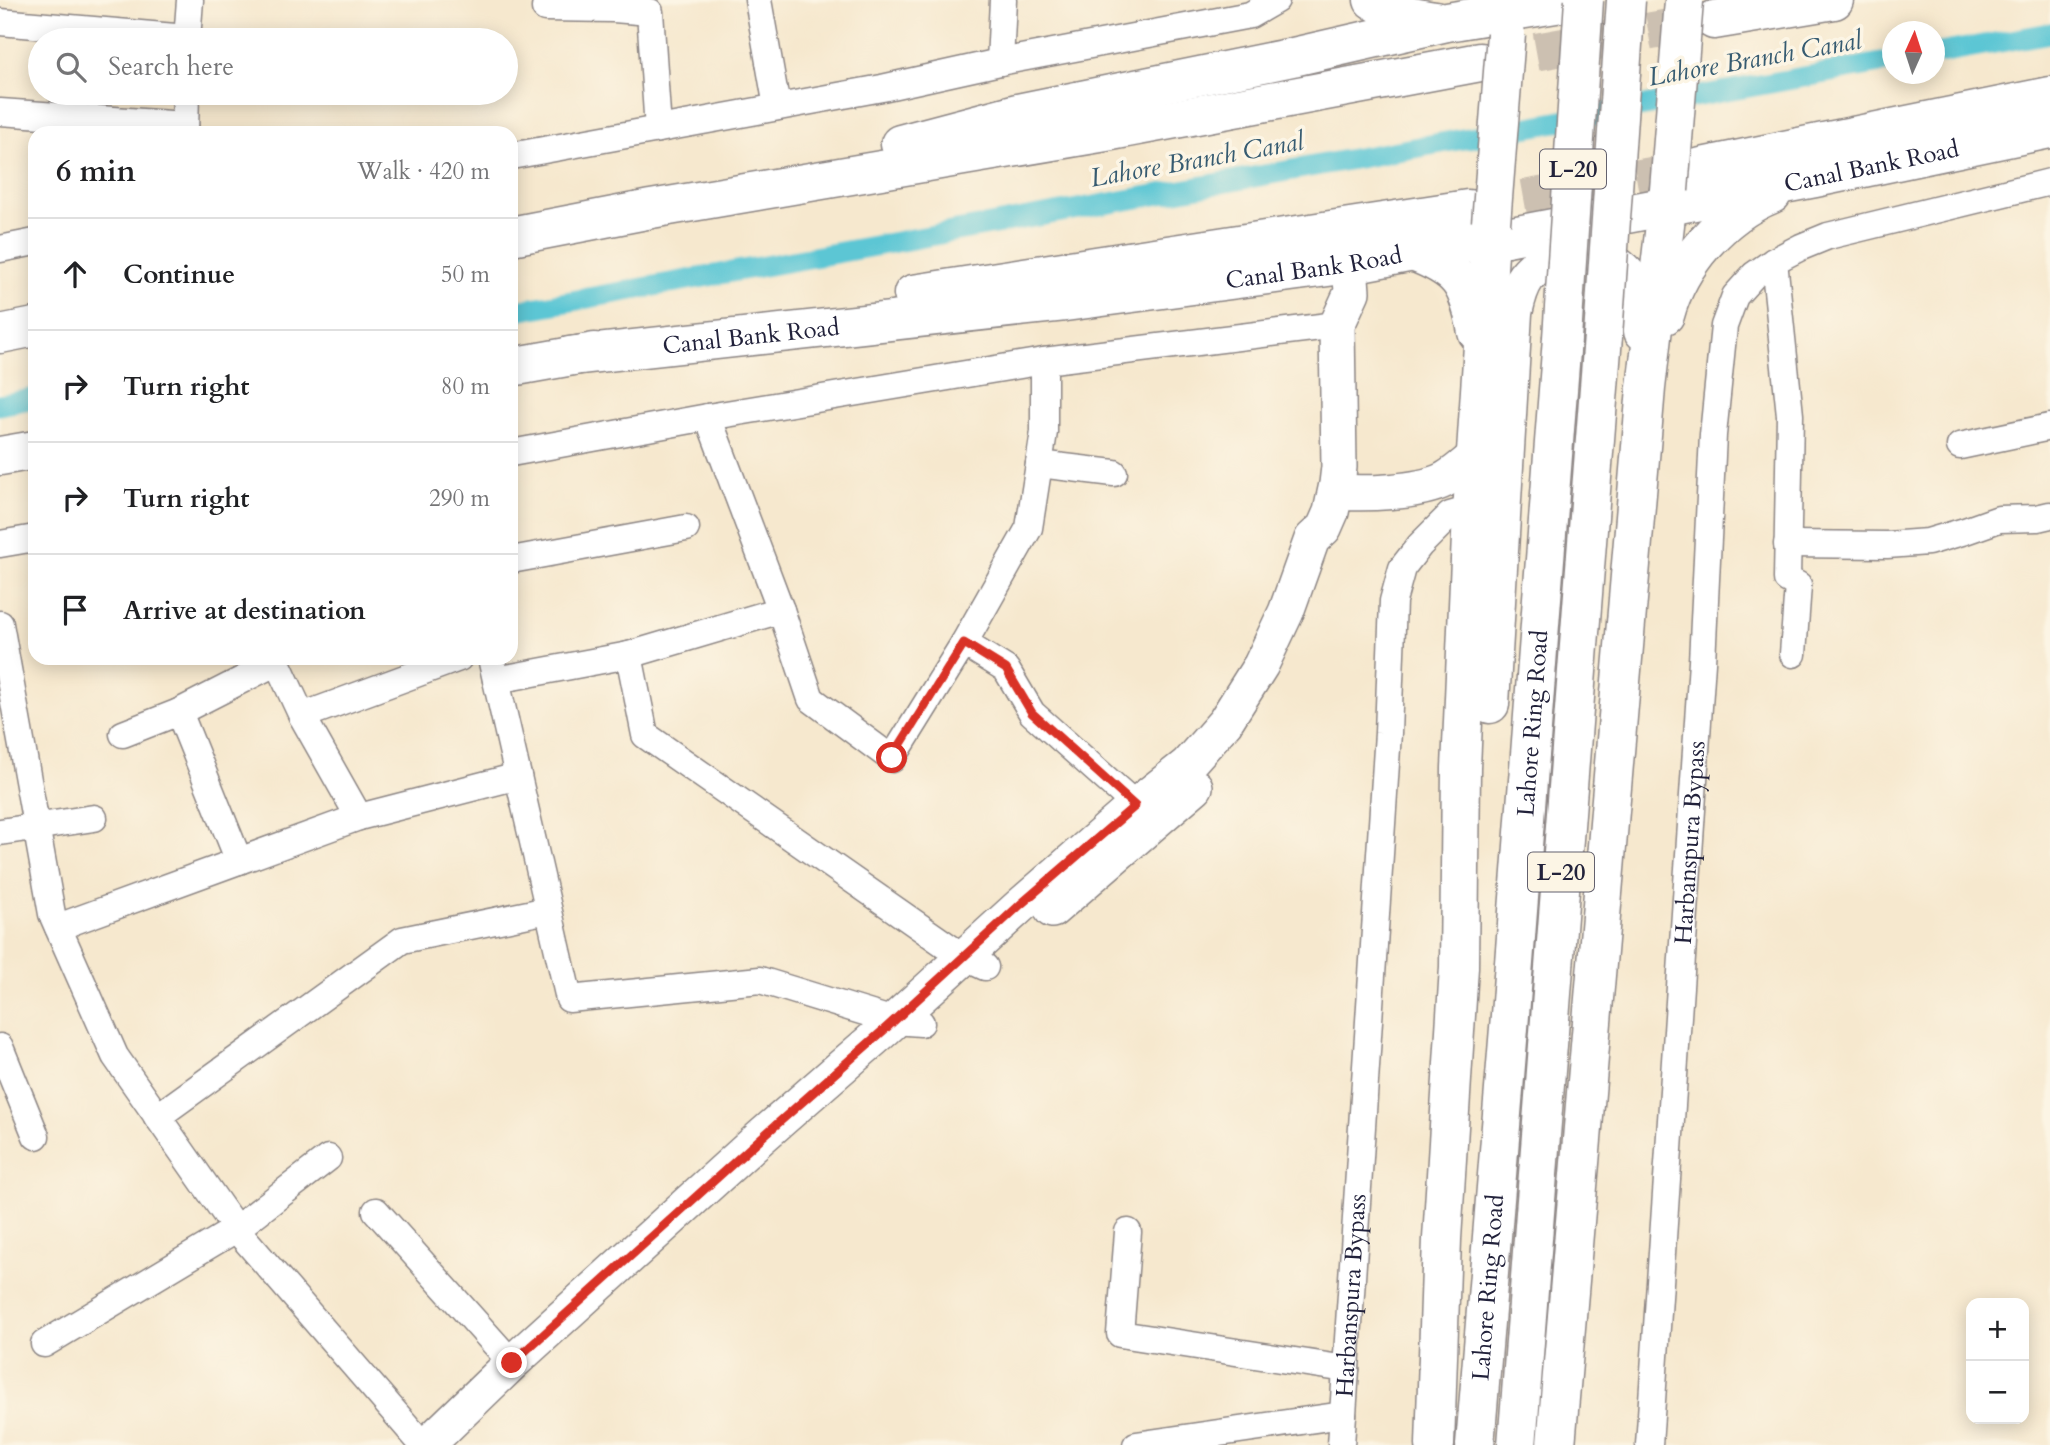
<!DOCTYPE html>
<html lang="en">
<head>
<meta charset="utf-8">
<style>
	body { margin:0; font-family:Cardo,serif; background:#f6f6f6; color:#202124 }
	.controls { position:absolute; right:21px; bottom:21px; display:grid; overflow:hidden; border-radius:14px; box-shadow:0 4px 18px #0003 }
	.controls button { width:63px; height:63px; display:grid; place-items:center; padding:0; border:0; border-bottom:2px solid #e0e0e0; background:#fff; color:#202124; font:35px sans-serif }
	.compass { position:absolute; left:1882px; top:21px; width:63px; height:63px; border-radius:50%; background:#fff; box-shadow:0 4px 18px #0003; rotate:3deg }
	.stop { position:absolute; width:21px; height:21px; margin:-16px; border:5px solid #d93025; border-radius:50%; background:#fff }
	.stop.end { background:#d93025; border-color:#fff; box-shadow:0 2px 7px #0008 }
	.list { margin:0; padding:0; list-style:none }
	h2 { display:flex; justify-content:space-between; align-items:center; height:91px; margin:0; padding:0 28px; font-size:30px }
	h2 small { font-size:23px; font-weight:400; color:#757577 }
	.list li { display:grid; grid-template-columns:46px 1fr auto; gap:21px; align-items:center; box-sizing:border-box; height:112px; padding:0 28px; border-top:2px solid #e0e0e0 }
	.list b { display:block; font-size:26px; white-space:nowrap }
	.list em { font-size:23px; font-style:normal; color:#757577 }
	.icon { flex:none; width:38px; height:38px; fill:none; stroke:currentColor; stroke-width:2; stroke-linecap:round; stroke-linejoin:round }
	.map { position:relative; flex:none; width:2050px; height:1445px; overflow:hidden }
	.search { position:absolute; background:#fff; box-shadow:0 4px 18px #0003; left:28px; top:28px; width:490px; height:77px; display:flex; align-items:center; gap:18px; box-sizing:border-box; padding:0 24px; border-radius:38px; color:#757577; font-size:26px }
	.panel { position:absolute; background:#fff; box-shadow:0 4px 18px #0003; left:28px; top:126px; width:490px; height:539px; border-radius:21px }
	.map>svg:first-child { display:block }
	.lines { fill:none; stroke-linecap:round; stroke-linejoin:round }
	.canal { stroke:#5bc6d4; stroke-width:21 }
	.highway-tunnel { stroke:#ccc0b1; stroke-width:38; stroke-dasharray:38 19; stroke-linecap:butt }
	.minor-casing { stroke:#8c8584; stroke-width:29 }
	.major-casing { stroke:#8c8584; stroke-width:38 }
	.highway-casing { stroke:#8c8584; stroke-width:41 }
	.minor { stroke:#fff; stroke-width:26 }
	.major { stroke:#fff; stroke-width:35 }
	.highway { stroke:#fff; stroke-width:38 }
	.highway-bridge-casing { stroke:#8c8584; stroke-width:41; stroke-linecap:butt }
	.highway-bridge { stroke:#fff; stroke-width:38 }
	.route { stroke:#d93025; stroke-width:9 }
	.labels { text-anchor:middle; stroke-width:7; stroke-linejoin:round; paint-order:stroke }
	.shield { fill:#fcf5e5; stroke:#63616e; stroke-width:2 }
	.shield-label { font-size:23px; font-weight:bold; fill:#22223b }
	.street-label { font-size:24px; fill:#22223b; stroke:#fcf5e5 }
	.water-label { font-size:26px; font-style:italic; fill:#365b71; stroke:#fcf5e5 }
</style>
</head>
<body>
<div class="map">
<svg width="2050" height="1445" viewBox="0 0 2050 1445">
	<rect width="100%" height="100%" fill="#fcf5e5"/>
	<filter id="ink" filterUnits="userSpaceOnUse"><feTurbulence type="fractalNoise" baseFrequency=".0143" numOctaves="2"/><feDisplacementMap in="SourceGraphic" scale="14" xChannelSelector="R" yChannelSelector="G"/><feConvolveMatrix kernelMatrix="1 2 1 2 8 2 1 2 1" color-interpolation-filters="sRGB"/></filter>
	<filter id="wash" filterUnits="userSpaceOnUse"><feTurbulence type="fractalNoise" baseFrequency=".00686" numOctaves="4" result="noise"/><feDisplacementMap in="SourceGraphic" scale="28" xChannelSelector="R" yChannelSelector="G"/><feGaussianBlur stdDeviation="1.57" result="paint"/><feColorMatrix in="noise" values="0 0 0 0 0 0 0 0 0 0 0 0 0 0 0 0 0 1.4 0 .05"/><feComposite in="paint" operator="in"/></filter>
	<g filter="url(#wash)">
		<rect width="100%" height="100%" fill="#f6e8ce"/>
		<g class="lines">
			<g class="canal">
				<polyline points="1934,54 2050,33"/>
				<polyline points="511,312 1892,61"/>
				<polyline points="0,405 35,398"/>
			</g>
		</g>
	</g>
	<g filter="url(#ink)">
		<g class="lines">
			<g class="highway-tunnel">
				<polyline points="1480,62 1713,20"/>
				<polyline points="1468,209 1701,167"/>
			</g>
			<g class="minor-casing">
				<g id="minor">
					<polyline points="758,0 777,107"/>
					<polyline points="545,8 614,9 650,12 658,129"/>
					<polyline points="0,22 187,38"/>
					<polyline points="187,40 190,0"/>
					<polyline points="1000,62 1003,0"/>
					<polyline points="0,112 185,125"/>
					<polyline points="185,133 186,93"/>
					<polyline points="511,156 882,88 1000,62 1250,15 1276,0"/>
					<polyline points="0,249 35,242"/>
					<polyline points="1774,261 1790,415 1787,579 1798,585 1793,654"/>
					<polyline points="708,417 781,610"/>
					<polyline points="1960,446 2050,427"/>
					<polyline points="511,453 708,417 1044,361 1337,325"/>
					<polyline points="1039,464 1114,473"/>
					<polyline points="0,544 35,538"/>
					<polyline points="1787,544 1887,545 1928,542 1965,531 1999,519 2037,518 2050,515"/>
					<polyline points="511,560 686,528"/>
					<polyline points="0,624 52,914 115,1056 236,1229 423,1445"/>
					<polyline points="964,643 1029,528 1044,432 1044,361"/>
					<polyline points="629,655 781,610 811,699 892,759 964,643 1006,669 1032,713 1149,817"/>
					<polyline points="275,658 302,716 359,817"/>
					<polyline points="491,658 569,999 760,980 894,1021 921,1023"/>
					<polyline points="496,680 629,655 645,735 963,957 985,967"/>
					<polyline points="179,712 239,861"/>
					<polyline points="302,716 459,658"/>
					<polyline points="123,734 179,712 277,662"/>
					<polyline points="0,832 94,818"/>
					<polyline points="58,927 359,817 518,776"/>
					<polyline points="0,1047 36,1136"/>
					<polyline points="157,1117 402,940 548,910"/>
					<polyline points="376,1211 512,1363"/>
					<polyline points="1128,1232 1120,1334 1346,1369"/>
					<polyline points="44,1344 236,1229 328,1158"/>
					<polyline points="1136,1445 1343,1415"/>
					<path id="s1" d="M1341,1445l47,-712 5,-132 9,-33 18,-23 30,-30 7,-2h15"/>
					<path id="s2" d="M1649,1445l53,-783 11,-227 11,-109 11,-30 19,-21 20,-14 27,-14 27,-11 222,-54"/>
				</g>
			</g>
			<g class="major-casing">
				<g id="major">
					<path d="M1336,492c28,2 82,1 108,-12 11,-6 21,-15 30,-23"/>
					<polyline points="1052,910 1195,787"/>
					<polyline points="427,1445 512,1363 760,1138 885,1029 1020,906 1135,806 1187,765 1225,722 1261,665 1286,612 1312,539 1324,528 1331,512 1337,484 1339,467 1337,325 1352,292 1350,264"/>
				</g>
			</g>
			<g class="highway-casing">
				<g id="highway">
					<path d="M1373,0c22,14 38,18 63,21"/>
					<polyline points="1714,20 1834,0"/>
					<polyline points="900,144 1017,113 1293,57 1447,22 1580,0"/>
					<polyline points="1701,167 2050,96"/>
					<polyline points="511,236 651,209 1106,132 1480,62"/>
					<path d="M1413,252c47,18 55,31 64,80"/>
					<polyline points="913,294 1468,209"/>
					<path d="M1665,315c14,-52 57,-101 107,-121"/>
					<polyline points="0,334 35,327"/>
					<path id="s3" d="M570,356l495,-54 285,-38 63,-12 78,-12 324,-62 235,-49"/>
					<polyline points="511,367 595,352"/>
					<polyline points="0,456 35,450"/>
					<path d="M1490,704l23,-391c3,-13 5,-25 13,-36 26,-33 79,-31 104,2 11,15 12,34 13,52"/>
					<polyline points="1435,1445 1442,1239 1459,967 1461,768 1472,513 1491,223"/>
					<path id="s4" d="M1475,1445l34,-417 53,-690"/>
					<polyline points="1517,1445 1603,336"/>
					<polyline points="1556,1445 1646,388 1669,190"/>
				</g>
			</g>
			<use href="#minor" class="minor"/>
			<use href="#major" class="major"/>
			<use href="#highway" class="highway"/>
			<g class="highway-bridge-casing">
				<g id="highway-bridge">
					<polyline points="1669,190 1684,1"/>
					<polyline points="1491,223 1506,34"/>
					<polyline points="1603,336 1626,0"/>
					<polyline points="1562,338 1584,0"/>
				</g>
			</g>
			<use href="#highway-bridge" class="highway-bridge"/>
		</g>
	</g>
	<g class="lines" filter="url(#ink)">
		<polyline class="route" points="512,1363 760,1139 885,1029 1020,905 1135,806 1032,713 1006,669 964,643 892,758"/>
	</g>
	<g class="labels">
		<g class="shield">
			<rect x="1540" y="149.5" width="66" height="39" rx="5"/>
			<rect x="1528" y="852.5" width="66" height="39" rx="5"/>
		</g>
		<g class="shield-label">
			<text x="1573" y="177">L-20</text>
			<text x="1561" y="880">L-20</text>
		</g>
		<g class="street-label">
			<text dy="8" stroke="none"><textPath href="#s3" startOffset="1316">Canal Bank Road</textPath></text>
			<text dy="8" stroke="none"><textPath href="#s3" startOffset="749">Canal Bank Road</textPath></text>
			<text dy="8" stroke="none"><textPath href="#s3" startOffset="182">Canal Bank Road</textPath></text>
			<text dy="8" stroke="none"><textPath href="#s4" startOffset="724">Lahore Ring Road</textPath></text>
			<text dy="8" stroke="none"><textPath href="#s2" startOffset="604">Harbanspura Bypass</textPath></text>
			<text dy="8" stroke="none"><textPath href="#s4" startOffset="158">Lahore Ring Road</textPath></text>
			<text dy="8" stroke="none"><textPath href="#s1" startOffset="150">Harbanspura Bypass</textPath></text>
		</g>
		<g class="water-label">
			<text transform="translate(1755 58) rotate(-10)" y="9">Lahore Branch Canal</text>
			<text transform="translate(1197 159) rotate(-10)" y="9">Lahore Branch Canal</text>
		</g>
	</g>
</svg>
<div class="controls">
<button>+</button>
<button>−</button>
</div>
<svg class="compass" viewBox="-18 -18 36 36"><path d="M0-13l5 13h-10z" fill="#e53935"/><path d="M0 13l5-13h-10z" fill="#757577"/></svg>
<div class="stop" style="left:892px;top:758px"></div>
<div class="stop end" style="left:512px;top:1363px"></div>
<div class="search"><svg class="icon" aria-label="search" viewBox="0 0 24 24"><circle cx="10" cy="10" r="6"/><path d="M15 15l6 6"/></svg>Search here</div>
<section class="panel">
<h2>6 min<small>Walk · 420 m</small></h2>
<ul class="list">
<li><svg class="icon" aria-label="ahead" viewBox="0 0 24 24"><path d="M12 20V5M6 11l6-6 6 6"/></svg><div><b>Continue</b></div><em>50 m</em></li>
<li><svg class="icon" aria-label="right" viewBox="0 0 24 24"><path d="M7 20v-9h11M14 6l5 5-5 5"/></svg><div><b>Turn right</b></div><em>80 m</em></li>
<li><svg class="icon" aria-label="right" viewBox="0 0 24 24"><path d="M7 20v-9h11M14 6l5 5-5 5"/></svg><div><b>Turn right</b></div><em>290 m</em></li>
<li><svg class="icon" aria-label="arrive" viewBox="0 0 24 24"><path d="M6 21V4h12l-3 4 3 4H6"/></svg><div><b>Arrive at destination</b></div></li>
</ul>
</section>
</div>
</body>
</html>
